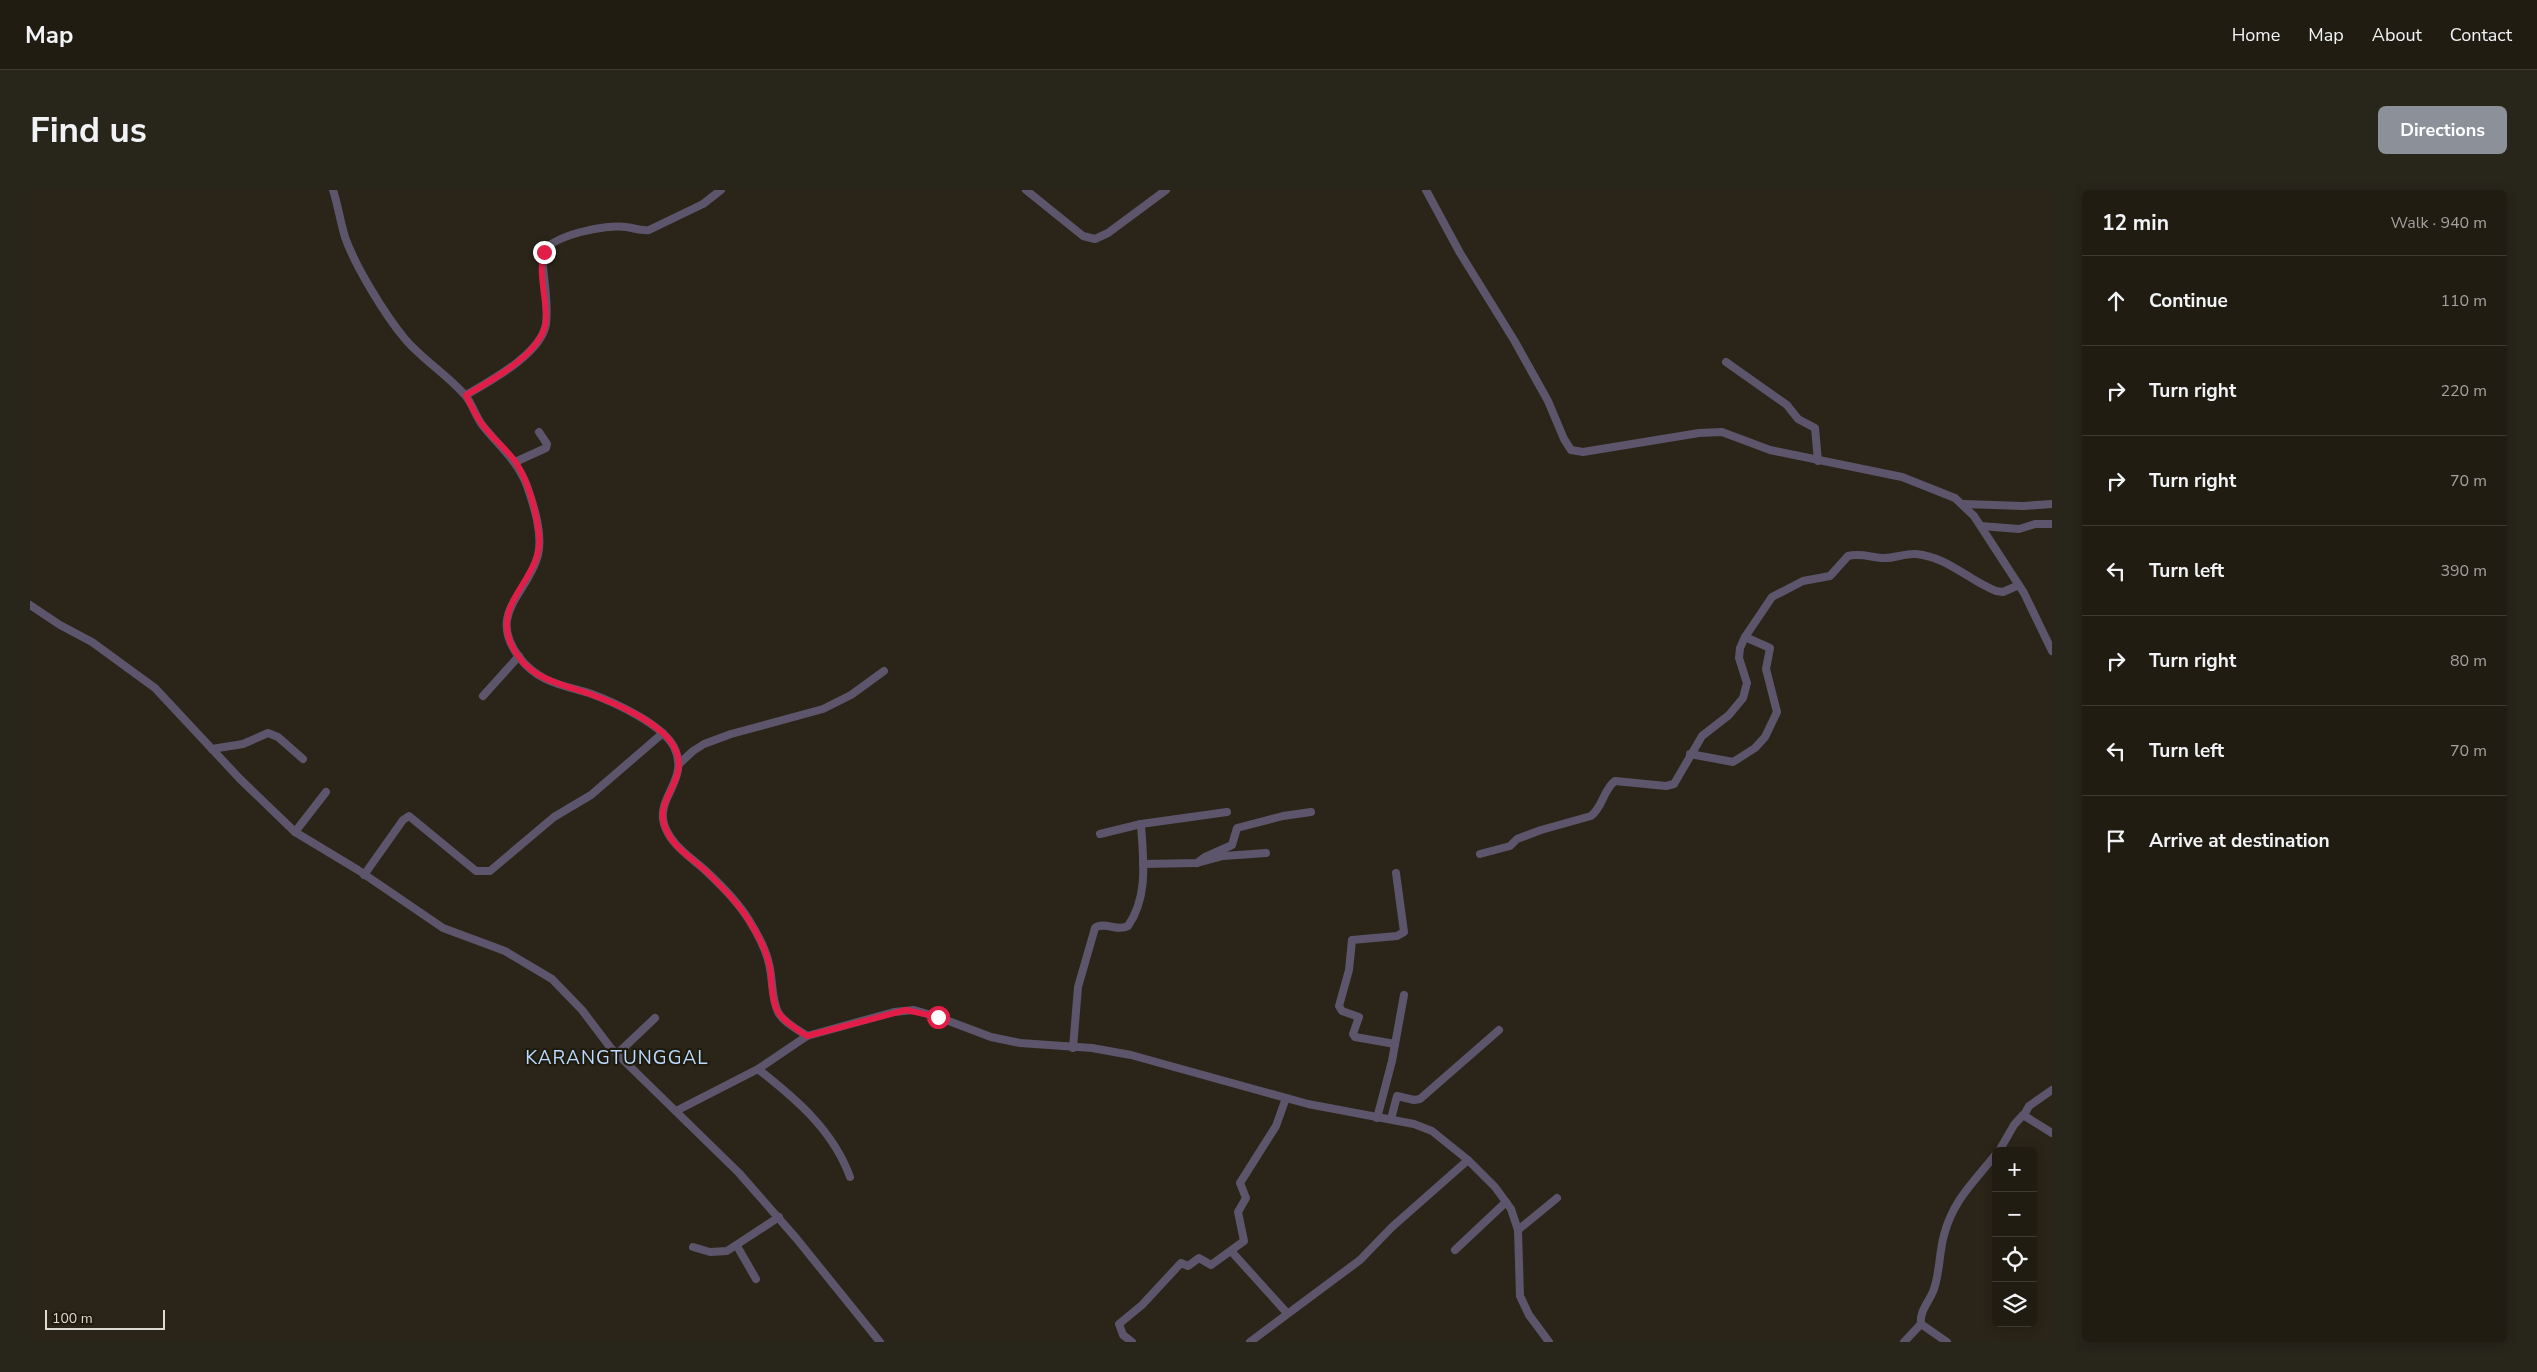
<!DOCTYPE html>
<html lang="en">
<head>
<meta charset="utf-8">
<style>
	body { margin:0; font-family:"Nunito Sans",sans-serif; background:#28251b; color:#f1f3f6 }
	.controls { position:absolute; right:15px; bottom:15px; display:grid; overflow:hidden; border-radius:8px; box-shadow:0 2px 12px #0003 }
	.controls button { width:45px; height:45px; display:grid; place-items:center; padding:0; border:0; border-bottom:1px solid #3d3a32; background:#201c12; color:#f1f3f6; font:25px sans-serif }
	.scale { position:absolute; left:15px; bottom:12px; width:120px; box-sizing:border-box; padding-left:5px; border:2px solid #dedbd3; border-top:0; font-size:14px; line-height:18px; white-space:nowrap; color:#dedbd3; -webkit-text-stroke:4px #201b0f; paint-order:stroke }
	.stop { position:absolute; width:15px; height:15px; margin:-11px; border:4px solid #e11d48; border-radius:50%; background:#fff }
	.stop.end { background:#e11d48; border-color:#fff; box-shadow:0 1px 5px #0008 }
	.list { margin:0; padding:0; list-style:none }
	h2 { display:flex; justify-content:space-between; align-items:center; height:65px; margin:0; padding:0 20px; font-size:21px }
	h2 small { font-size:16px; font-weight:400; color:#a2a19f }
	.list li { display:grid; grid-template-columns:32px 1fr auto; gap:15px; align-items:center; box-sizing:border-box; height:90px; padding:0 20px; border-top:1px solid #3d3a32 }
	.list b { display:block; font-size:19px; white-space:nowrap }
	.list em { font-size:16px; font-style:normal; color:#a2a19f }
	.icon { flex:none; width:28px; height:28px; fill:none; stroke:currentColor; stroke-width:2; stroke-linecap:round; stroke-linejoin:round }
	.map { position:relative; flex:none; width:2022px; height:1152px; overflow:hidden; border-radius:8px }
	header { display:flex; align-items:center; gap:30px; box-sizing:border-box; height:70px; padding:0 25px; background:#201c12; border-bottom:1px solid #3d3a32 }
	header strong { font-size:24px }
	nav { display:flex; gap:28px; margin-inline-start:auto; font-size:18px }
	.intro { display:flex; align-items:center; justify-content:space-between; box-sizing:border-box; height:120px; padding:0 30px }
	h1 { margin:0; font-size:35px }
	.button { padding:12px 22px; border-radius:8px; background:#8c9099; color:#fff; font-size:18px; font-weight:700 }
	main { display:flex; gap:30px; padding:0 30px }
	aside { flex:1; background:#201c12; border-radius:8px; box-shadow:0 2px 12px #0003 }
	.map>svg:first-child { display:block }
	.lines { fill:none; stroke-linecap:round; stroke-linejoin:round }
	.street { stroke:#5d556b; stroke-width:8 }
	.route { stroke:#e11d48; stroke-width:6 }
	.labels { text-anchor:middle; stroke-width:4.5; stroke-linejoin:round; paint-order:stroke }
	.quarter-label { font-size:19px; letter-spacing:1px; fill:#badafe; stroke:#201b0f }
</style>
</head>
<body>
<header>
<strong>Map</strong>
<nav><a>Home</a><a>Map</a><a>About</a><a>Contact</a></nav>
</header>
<div class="intro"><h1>Find us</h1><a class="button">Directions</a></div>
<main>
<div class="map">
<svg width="2022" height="1152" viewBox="0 0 2022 1152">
	<rect width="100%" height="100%" fill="#2a2518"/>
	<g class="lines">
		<g class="street">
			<path d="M303,0c5,15 7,31 12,47 10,29 40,78 60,102 17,20 41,35 59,55 8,8 11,22 19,32 16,20 35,35 44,60 7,20 16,48 11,69 -10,39 -52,58 -19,102 19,25 42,28 70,36 25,9 73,31 85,54 16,32 -18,50 -10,77 7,22 27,33 43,48 15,14 31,30 42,48 8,13 17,29 20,44 4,15 2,34 9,48 5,10 19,17 29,24"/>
			<polyline points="996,0 1053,46 1065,49 1078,43 1136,0"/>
			<polyline points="1396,0 1430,63 1484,150 1518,211 1534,249 1541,260 1553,262 1669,243 1692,242 1740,260 1872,287 1925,308 1944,326 1994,403 2022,461"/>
			<polyline points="1696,172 1757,215 1768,229 1785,238 1788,271"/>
			<path d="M436,205c24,-14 75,-41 80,-71 3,-22 -3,-47 -4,-70 9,-19 64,-30 84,-27 8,1 14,4 23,3l54,-26 18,-14"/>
			<polyline points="485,272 516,258 517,254 509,242"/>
			<polyline points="1934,314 1993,316 2022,314"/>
			<polyline points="1951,336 1989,339 2005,334 2022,334"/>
			<polyline points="0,415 30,435 62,452 125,498 210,589 265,642 328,680 413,738 475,761 522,789 552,820 580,857 709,983 766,1048 850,1152"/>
			<polyline points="453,506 489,466"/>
			<polyline points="182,559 213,554 238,543 248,547 273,569"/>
			<polyline points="1660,564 1703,572 1725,558 1735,547 1747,522 1736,479 1740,458 1715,447"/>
			<polyline points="649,574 663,561 674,554 701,544 793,519 821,505 854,481"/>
			<polyline points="265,642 296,602"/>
			<polyline points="1070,644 1111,634 1197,622"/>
			<path d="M1450,664l30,-8 7,-7 24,-9 50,-14c12,-9 12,-26 24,-35l51,5 8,-2 28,-48 27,-21 14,-17 4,-15 -8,-25 1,-10 5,-11 27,-40 31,-16 27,-5 18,-20c12,-3 22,1 34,2 11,1 23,-5 34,-4 32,3 52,26 80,37l7,1 16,-7"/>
			<polyline points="1167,673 1175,667 1202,655 1207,638 1253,626 1281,622"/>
			<polyline points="1113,674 1167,673 1193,666 1236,663"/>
			<polyline points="334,685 373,630 379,626 446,681 460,681 524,627 561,605 633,543"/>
			<polyline points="1365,854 1325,847 1323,844 1329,827 1312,821 1309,816 1319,780 1322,750 1367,746 1374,742 1366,683"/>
			<path d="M1043,858l5,-61 17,-59c9,-7 23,4 33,-2 21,-30 15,-68 13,-102"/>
			<polyline points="587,864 625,828"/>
			<path d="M728,879c38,30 75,61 92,108"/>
			<polyline points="646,921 728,879 777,846 864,822 884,820 908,827 961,847 990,853 1062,858 1101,865 1278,914 1384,934 1402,941 1438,970 1465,997 1481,1019 1488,1040 1490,1106 1499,1125 1519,1152"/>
			<polyline points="1994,925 1999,916 2022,900"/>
			<polyline points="1347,928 1362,871 1374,805"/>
			<polyline points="1361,929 1367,906 1384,910 1390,909 1469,840"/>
			<polyline points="1969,961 1984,935 1993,925 2022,943"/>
			<polyline points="1488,1040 1527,1008"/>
			<polyline points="707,1056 726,1089"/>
			<polyline points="663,1057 680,1062 697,1061 749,1027"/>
			<polyline points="1425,1060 1476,1012"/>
			<polyline points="1201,1061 1257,1123"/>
			<polyline points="1891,1134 1917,1152"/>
			<polyline points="1102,1152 1093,1145 1089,1134 1112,1115 1151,1073 1158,1076 1169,1068 1181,1075 1214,1051 1208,1022 1216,1008 1210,993 1246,936 1256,908"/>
			<polyline points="1220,1152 1330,1070 1362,1037 1438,970"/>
			<path d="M1874,1152l17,-18c-2,-13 9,-23 13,-35 6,-18 5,-36 10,-54 9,-35 30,-53 52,-81"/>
		</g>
	</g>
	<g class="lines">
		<path class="route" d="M514,62c-6,20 2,45 2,65 1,34 -54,63 -80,78 5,11 9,20 16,29 10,14 23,24 33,37 14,21 21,50 24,74 5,44 -49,66 -27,111 17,34 47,37 78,48 25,9 66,27 81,48 24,34 -16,54 -7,82 7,23 27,33 43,48 15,15 30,30 41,47 9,14 19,32 22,49 2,13 1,32 8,44 6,10 19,17 29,24l99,-26 32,7"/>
	</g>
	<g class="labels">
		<g class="quarter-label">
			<text x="587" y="874">KARANGTUNGGAL</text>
		</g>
	</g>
</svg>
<div class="controls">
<button>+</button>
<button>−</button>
<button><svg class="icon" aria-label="locate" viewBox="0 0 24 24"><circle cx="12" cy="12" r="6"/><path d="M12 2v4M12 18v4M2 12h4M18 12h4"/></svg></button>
<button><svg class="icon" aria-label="layers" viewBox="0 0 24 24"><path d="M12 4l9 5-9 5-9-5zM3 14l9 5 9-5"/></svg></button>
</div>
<div class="scale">100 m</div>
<div class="stop" style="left:908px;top:827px"></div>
<div class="stop end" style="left:514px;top:62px"></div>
</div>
<aside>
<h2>12 min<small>Walk · 940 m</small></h2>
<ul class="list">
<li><svg class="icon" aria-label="ahead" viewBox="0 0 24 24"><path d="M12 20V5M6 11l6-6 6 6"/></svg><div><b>Continue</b></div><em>110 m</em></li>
<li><svg class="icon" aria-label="right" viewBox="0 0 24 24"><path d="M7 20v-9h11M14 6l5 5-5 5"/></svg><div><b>Turn right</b></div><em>220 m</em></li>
<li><svg class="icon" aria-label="right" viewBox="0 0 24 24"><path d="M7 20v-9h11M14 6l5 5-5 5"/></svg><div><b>Turn right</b></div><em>70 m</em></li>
<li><svg class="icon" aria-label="left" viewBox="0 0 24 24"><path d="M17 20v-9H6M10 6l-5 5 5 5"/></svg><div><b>Turn left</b></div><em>390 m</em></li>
<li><svg class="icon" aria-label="right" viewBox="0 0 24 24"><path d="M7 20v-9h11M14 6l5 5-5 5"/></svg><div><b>Turn right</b></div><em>80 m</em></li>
<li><svg class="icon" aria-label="left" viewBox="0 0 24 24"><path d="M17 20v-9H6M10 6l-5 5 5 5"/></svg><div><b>Turn left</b></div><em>70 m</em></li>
<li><svg class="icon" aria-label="arrive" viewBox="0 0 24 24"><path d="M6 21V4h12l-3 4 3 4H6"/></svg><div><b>Arrive at destination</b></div></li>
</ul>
</aside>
</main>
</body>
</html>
